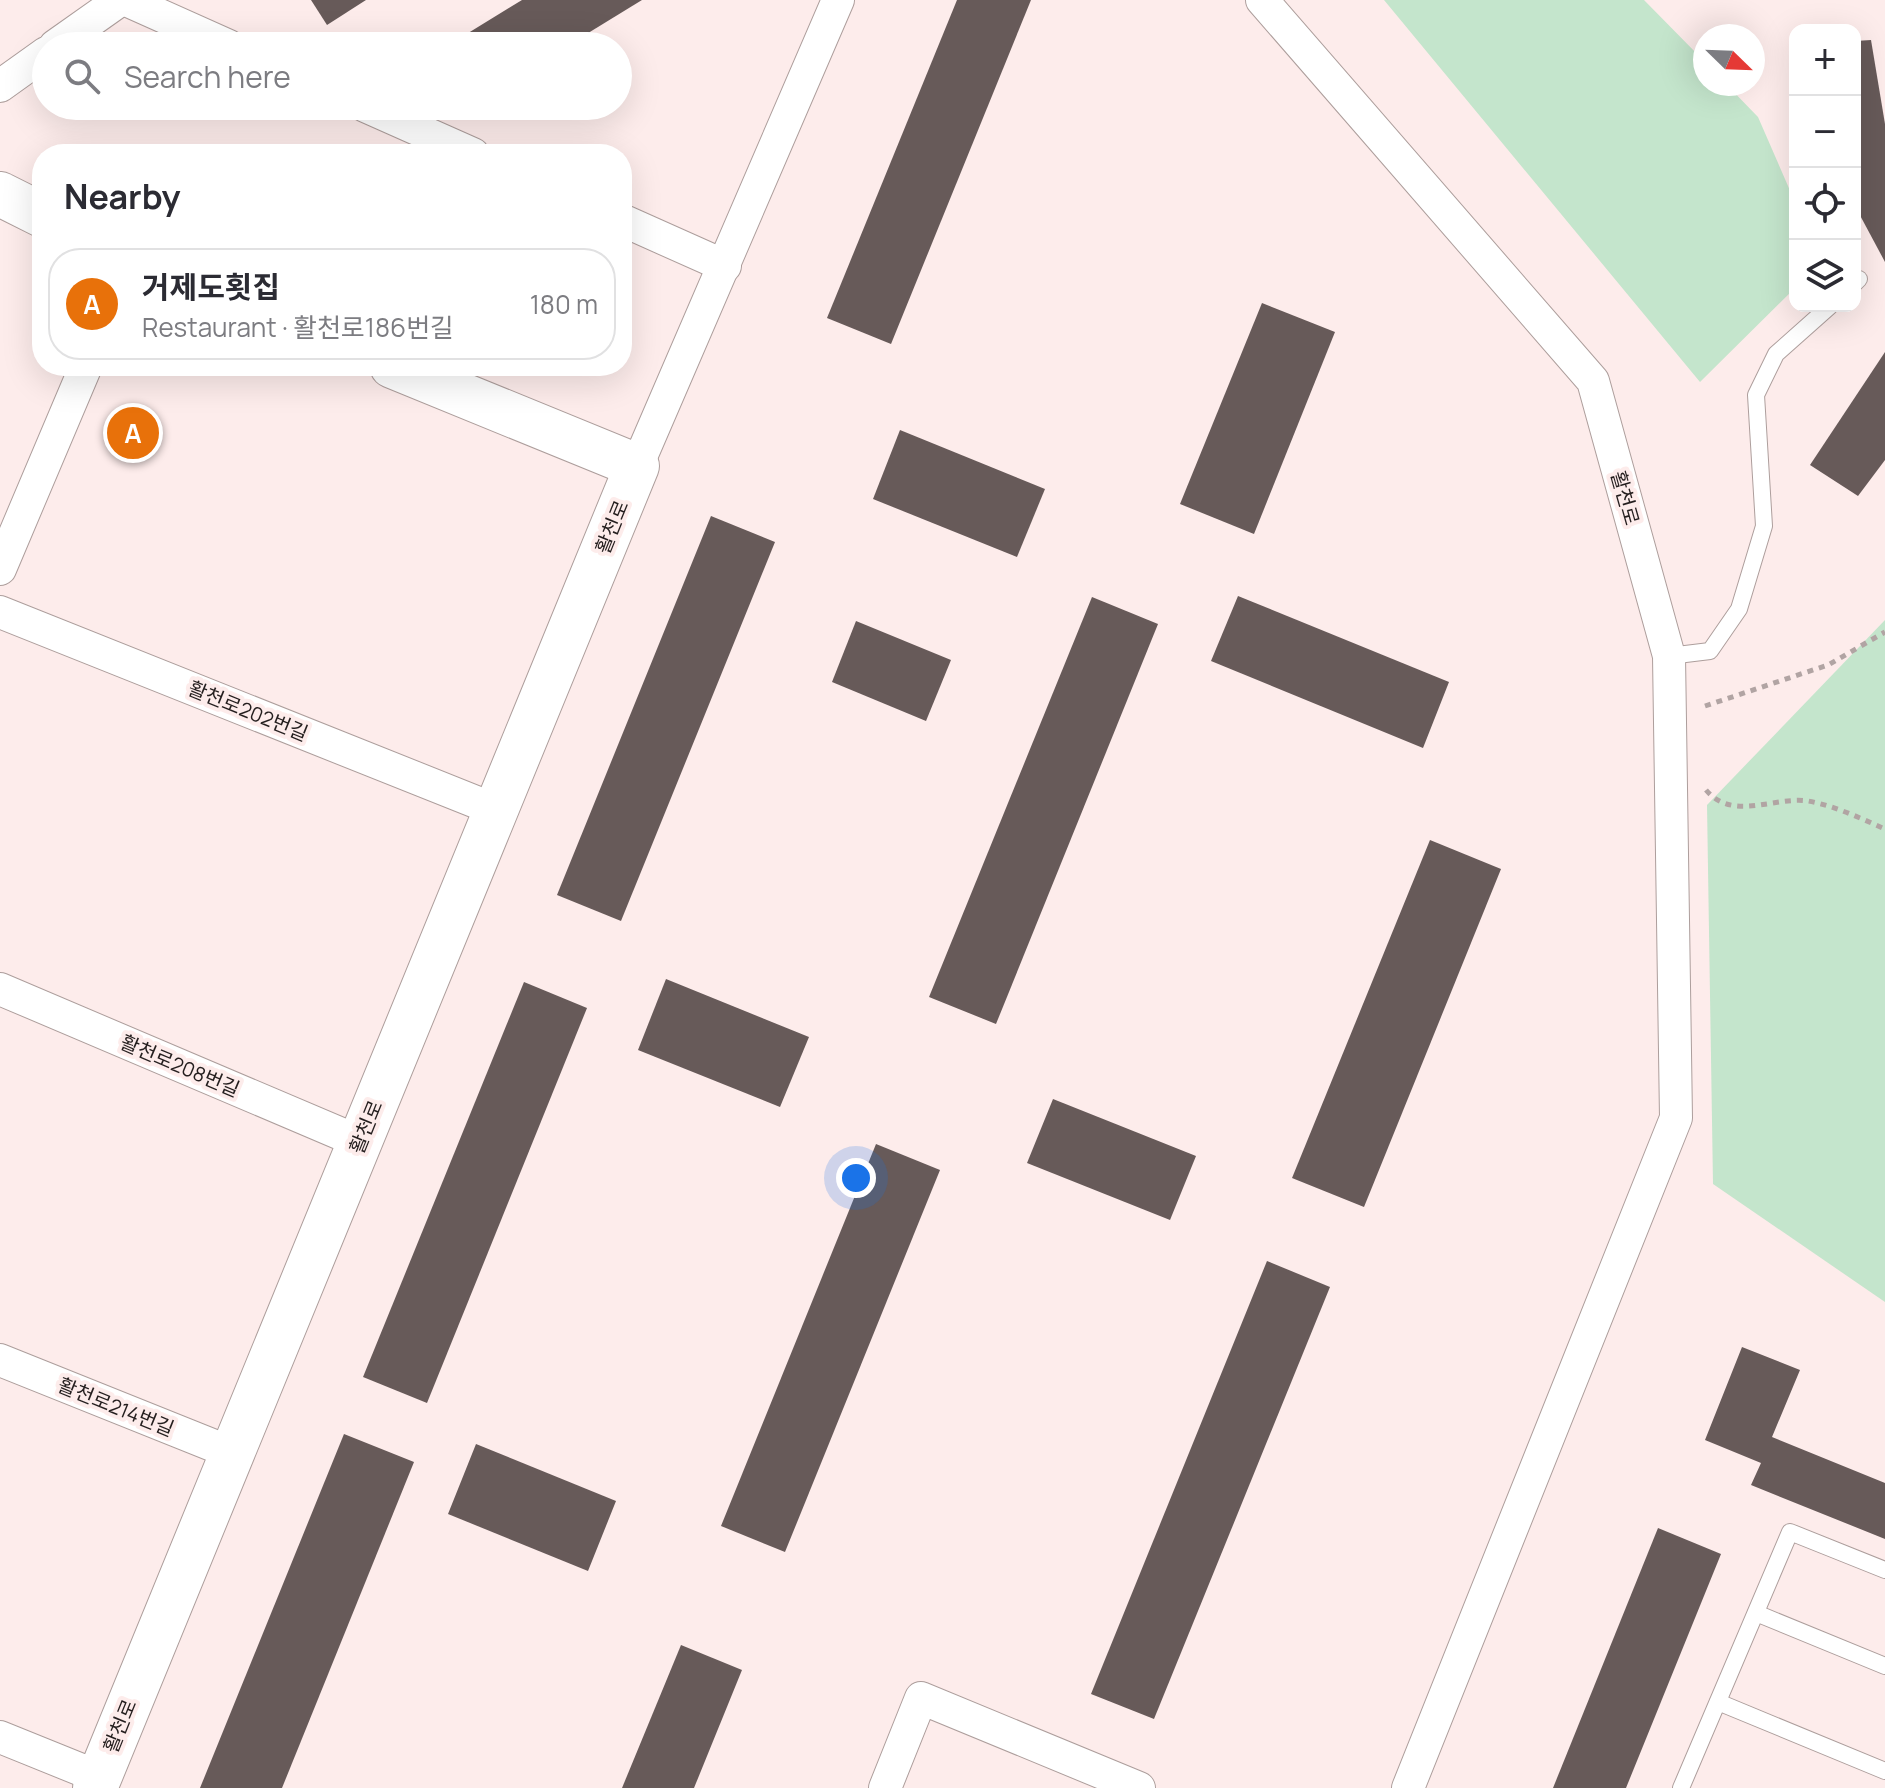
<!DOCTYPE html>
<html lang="en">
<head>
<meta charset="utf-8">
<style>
	body { margin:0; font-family:Manrope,"Noto Sans KR",sans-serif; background:#f7f7f7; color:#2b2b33 }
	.controls { position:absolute; right:24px; top:24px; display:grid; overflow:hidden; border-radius:16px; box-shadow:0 8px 32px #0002 }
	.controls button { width:72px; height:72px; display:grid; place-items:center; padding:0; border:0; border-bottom:2px solid #e1e1e2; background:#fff; color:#2b2b33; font:40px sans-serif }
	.compass { position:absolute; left:1693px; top:24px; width:72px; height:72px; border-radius:50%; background:#fff; box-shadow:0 8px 32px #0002; rotate:113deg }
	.you { position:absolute; left:856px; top:1178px; width:28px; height:28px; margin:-20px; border:6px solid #fff; border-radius:50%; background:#1a73e8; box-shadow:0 0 0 12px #1a73e833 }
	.badge { display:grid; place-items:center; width:52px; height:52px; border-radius:50%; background:#111827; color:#fff; font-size:26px; font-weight:700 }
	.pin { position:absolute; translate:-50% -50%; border:4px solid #fff; box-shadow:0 2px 8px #0006 }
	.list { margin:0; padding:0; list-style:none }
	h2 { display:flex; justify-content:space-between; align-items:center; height:104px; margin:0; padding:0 32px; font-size:34px }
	h2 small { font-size:26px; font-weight:400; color:#7c7c81 }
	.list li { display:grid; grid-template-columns:52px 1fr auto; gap:24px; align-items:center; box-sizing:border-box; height:112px; margin:0 16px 16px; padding:0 16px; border:2px solid #e1e1e2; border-radius:32px }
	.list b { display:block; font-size:30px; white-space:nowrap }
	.list p { margin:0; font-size:26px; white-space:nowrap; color:#7c7c81 }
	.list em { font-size:26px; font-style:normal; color:#7c7c81 }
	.icon { flex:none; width:44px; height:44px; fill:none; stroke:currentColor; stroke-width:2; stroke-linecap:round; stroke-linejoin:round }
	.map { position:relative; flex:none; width:1885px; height:1788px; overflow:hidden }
	.search { position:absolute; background:#fff; box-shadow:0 8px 32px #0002; left:32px; top:32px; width:600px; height:88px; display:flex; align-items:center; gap:20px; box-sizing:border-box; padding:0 28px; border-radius:44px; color:#7c7c81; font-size:30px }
	.panel { position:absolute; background:#fff; box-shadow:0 8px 32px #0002; left:32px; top:144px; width:600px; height:232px; border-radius:32px }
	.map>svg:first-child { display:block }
	.green { fill:#c4e5cc }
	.building { fill:#675a59 }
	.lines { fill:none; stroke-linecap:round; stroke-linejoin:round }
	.lane-casing { stroke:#ad9e9c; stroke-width:18 }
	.street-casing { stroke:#ad9e9c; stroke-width:34 }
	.secondary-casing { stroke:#ad9e9c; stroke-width:46 }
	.path { stroke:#b1a4a3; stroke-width:5; stroke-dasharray:6 6; stroke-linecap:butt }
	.lane { stroke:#fff; stroke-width:16 }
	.street { stroke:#fff; stroke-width:32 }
	.secondary { stroke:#fff; stroke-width:44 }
	.labels { text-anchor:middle; stroke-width:8; stroke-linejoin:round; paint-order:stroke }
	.street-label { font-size:20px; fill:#241e1e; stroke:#fdeceb }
</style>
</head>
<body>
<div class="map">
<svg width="1885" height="1788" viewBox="0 0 1885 1788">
	<rect width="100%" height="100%" fill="#fdeceb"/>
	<g class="green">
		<polygon points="1384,0 1644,0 1705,62 1705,84 1726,84 1758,117 1795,202 1795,288 1700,382"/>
		<polygon points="1885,620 1885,1302 1713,1184 1707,805"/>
	</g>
	<g class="building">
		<polygon points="311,0 366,0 327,25"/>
		<polygon points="522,0 642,0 567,46 453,46 452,43"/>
		<polygon points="957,0 1031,0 891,344 827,318"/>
		<polygon points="1871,40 1885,124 1885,262 1855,206 1855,41"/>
		<polygon points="1262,303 1335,332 1254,534 1180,504"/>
		<polygon points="1885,352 1885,460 1858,496 1810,465"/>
		<polygon points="900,430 1045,489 1017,557 873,499"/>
		<polygon points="711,516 775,542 621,921 557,895"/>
		<polygon points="1238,596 1449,682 1423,748 1211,661"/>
		<polygon points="1092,597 1158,624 996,1024 929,997"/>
		<polygon points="856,621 951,660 926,721 832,682"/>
		<polygon points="1430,840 1501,869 1364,1207 1292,1178"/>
		<polygon points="666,979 809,1037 780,1107 638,1050"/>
		<polygon points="524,982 587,1008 427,1403 363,1377"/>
		<polygon points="1053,1099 1196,1156 1170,1220 1027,1163"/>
		<polygon points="876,1144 940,1170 785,1552 721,1526"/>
		<polygon points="1267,1261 1330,1287 1154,1719 1091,1694"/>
		<polygon points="1742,1347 1800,1370 1772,1437 1885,1483 1885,1539 1751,1485 1761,1463 1705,1440"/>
		<polygon points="344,1434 414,1462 282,1788 200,1788"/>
		<polygon points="476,1444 616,1501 588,1571 448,1514"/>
		<polygon points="1658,1528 1721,1554 1626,1788 1553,1788"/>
		<polygon points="681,1645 742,1670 694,1788 622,1788"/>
	</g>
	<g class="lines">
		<g class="lane-casing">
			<g id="lane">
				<polyline points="1855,283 1859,279"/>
				<polyline points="1669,656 1710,651 1739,609 1764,526 1756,395 1776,354 1830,306"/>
				<polyline points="1756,1613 1885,1666"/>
				<polyline points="1718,1702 1885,1771"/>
				<polyline points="1681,1788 1790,1532 1885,1570"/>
			</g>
		</g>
		<g class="street-casing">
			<g id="street">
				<polyline points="126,0 229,46"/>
				<polyline points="1262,0 1593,381 1669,656 1676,1118 1408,1788"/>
				<polyline points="55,46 120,0"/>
				<polyline points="0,86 46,53"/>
				<polyline points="365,106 473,154"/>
				<polyline points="622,220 725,266"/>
				<polyline points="637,466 838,0"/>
				<polyline points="0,569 86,366"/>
				<polyline points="0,612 496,810"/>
				<polyline points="0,989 360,1142"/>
				<polyline points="0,1360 232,1453"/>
				<polyline points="0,1737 99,1777"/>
				<polyline points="885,1788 921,1698 1139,1788"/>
			</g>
		</g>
		<g class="secondary-casing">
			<g id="secondary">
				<polyline points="0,194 42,215"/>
				<polyline points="95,1788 637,466 392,366"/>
			</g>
		</g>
		<g class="path">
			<polyline points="1705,706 1828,665 1885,632"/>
			<path d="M1706,790c27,32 68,6 102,11 27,5 52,17 77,28"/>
		</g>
		<use href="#lane" class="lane"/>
		<use href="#street" class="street"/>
		<use href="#secondary" class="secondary"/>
	</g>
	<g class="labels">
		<g class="street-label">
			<text transform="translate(1625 498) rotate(74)" y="7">활천로</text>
			<text transform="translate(612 527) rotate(-68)" y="7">활천로</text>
			<text transform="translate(248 711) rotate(22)" y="7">활천로202번길</text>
			<text transform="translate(180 1066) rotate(23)" y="7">활천로208번길</text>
			<text transform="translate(366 1127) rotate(-68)" y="7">활천로</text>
			<text transform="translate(116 1407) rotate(22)" y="7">활천로214번길</text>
			<text transform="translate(120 1726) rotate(-68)" y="7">활천로</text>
		</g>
	</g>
</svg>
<div class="controls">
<button>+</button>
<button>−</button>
<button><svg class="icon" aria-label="locate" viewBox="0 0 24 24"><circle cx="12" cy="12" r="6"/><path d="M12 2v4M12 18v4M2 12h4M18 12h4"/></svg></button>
<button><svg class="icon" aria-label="layers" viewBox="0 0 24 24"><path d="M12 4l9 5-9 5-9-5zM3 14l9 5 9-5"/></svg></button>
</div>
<svg class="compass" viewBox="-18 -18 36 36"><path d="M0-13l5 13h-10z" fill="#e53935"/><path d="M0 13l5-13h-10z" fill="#7c7c81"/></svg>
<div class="you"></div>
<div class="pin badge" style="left:133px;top:433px;background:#e8710a">A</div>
<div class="search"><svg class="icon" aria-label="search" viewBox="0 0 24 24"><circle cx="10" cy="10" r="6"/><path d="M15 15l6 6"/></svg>Search here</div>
<section class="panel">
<h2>Nearby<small></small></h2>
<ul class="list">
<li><span class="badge" style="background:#e8710a">A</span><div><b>거제도횟집</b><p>Restaurant · 활천로186번길</p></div><em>180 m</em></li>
</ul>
</section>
</div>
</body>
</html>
